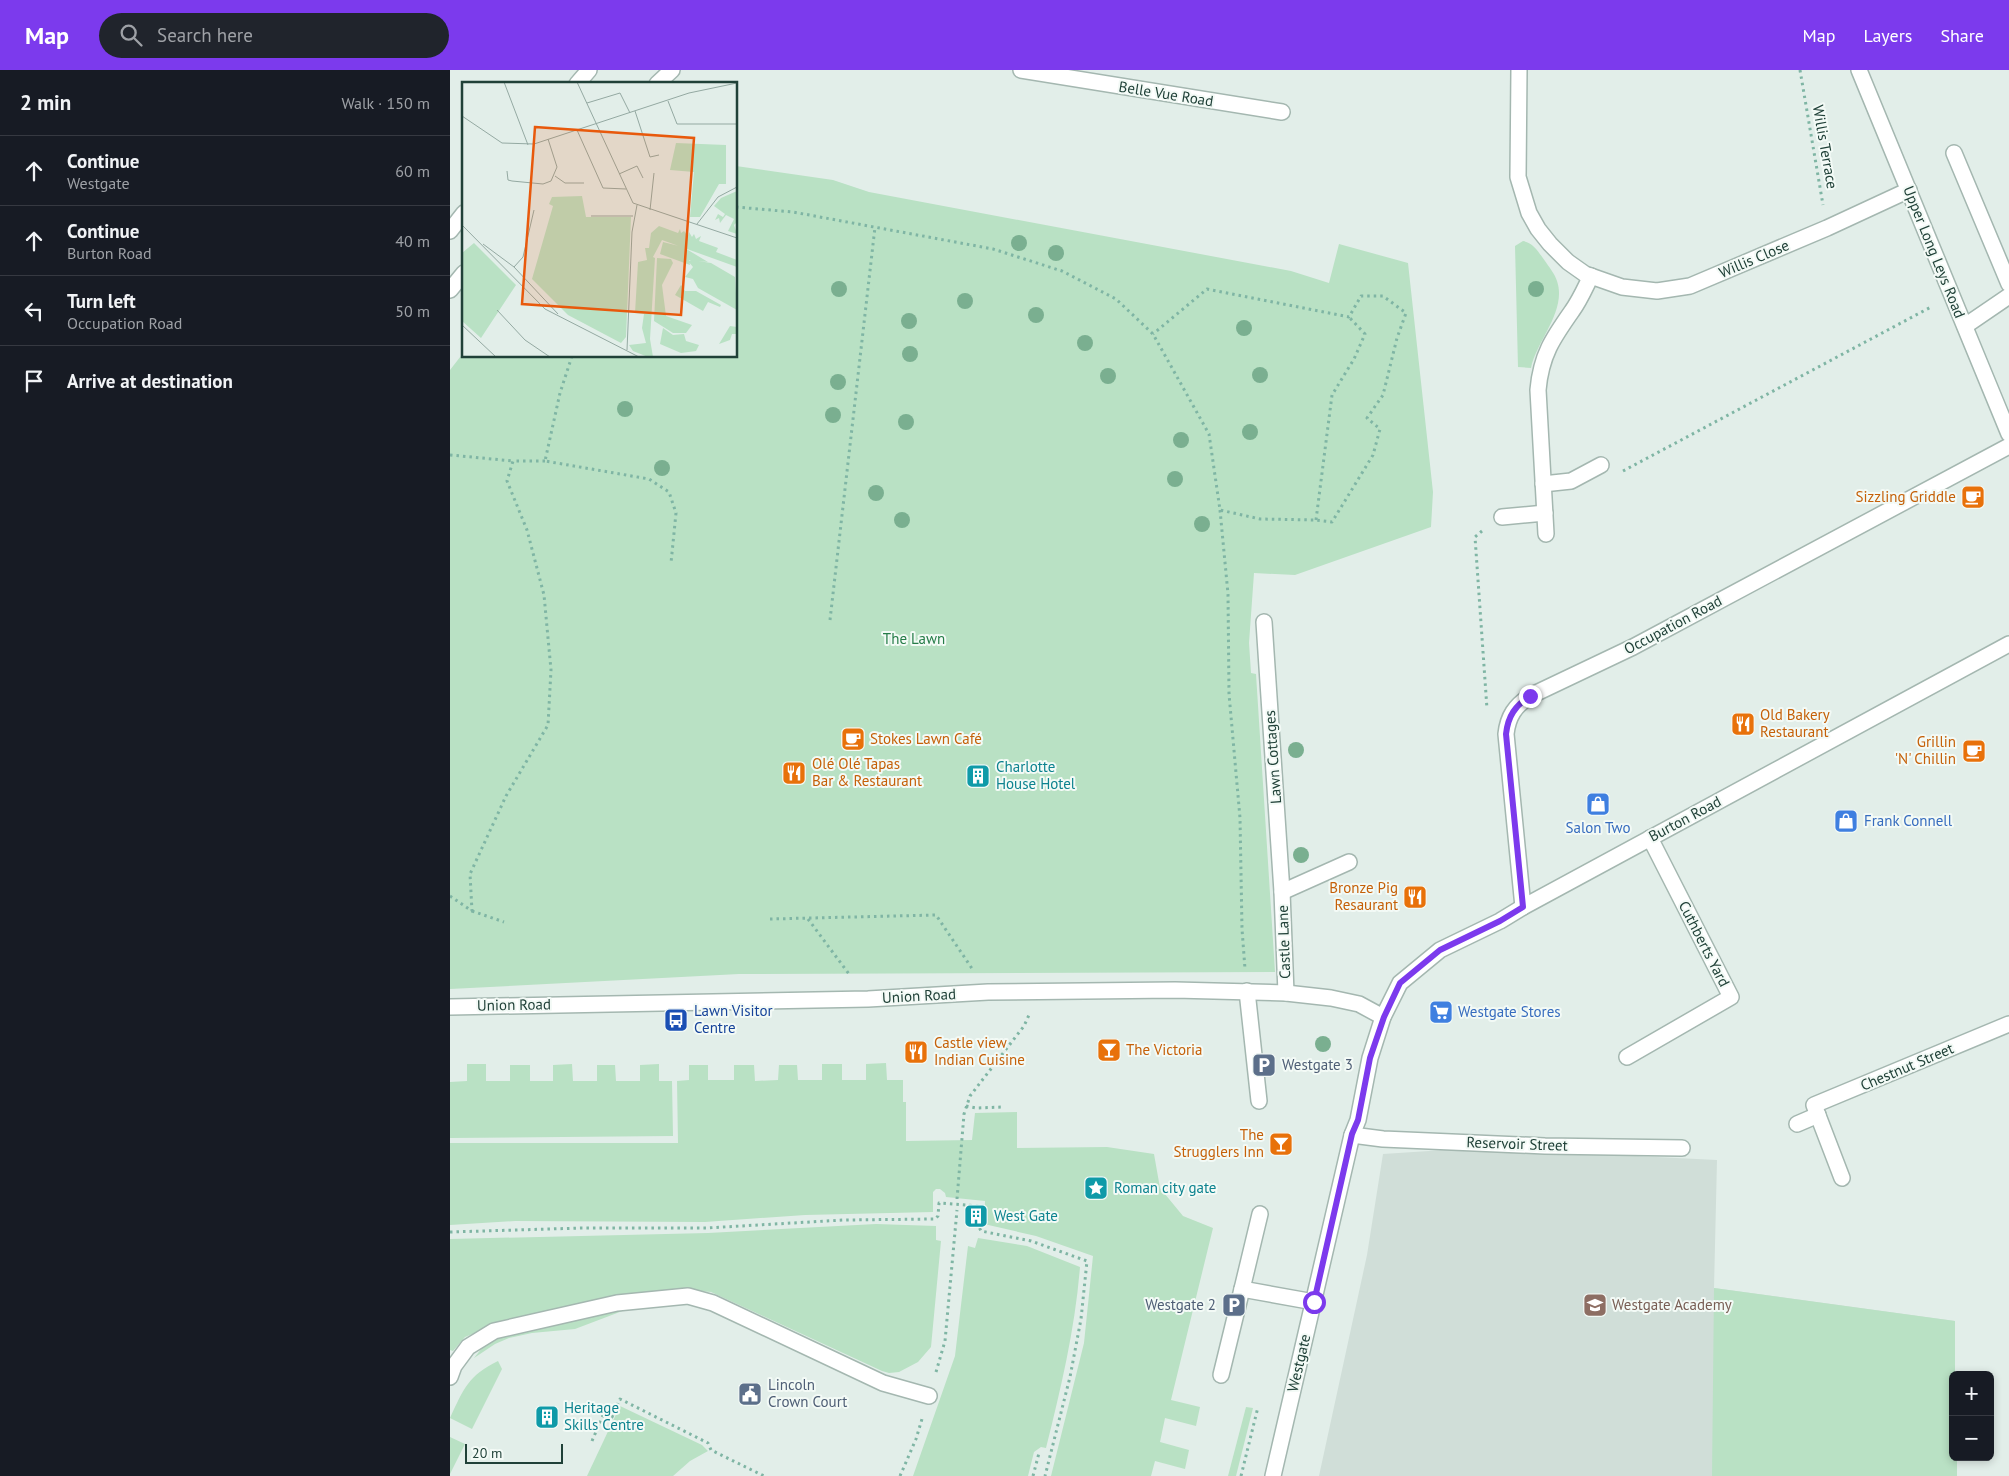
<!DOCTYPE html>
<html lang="en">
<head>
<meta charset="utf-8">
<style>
	body { margin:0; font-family:"PT Sans",sans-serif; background:#20242c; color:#f1f3f6 }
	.controls { position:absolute; right:15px; bottom:15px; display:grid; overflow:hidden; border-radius:8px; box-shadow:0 2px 8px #0003 }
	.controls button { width:45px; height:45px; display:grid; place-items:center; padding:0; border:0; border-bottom:1px solid #363941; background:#171b24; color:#f1f3f6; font:25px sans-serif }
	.scale { position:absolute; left:15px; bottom:12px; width:98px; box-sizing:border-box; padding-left:5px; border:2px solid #204138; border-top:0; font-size:14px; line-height:18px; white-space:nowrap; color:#204138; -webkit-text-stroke:4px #f3faf6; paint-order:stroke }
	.stop { position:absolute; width:15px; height:15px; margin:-11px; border:4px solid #7c3aed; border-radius:50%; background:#fff }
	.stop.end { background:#7c3aed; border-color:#fff; box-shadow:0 1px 5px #0008 }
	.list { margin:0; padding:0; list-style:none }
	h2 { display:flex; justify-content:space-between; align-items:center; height:65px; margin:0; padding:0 20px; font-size:21px }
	h2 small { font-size:16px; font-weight:400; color:#9ea1a6 }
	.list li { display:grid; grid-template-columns:32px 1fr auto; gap:15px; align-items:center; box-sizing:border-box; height:70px; padding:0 20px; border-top:1px solid #363941 }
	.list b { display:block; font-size:19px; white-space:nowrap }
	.list p { margin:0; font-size:16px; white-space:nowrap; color:#9ea1a6 }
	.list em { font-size:16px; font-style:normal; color:#9ea1a6 }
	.icon { flex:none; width:28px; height:28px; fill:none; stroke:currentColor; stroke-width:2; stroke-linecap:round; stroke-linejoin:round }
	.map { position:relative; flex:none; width:1559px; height:1406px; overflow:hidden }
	header { display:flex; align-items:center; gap:30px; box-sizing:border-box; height:70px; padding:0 25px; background:#7c3aed; color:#fff }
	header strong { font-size:24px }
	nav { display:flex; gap:28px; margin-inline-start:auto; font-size:18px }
	.search { width:350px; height:45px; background:#20242c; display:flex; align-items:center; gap:12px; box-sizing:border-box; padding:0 18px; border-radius:28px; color:#9ea1a6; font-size:19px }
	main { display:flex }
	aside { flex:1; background:#171b24 }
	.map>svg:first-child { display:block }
	.built { fill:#d0ded8 }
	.green { fill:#b9e1c4 }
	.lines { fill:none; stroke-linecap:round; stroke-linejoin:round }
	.minor-casing { stroke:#a4b7b0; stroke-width:18 }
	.path { stroke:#7fb5a4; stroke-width:3; stroke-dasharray:2.5 4; stroke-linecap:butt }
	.minor { stroke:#fff; stroke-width:15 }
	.tree { fill:#7aaf90 }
	.route { stroke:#7c3aed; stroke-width:6 }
	.labels { text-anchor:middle; stroke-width:4; stroke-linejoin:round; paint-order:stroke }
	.street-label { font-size:15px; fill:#204138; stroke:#f3faf6 }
	.food-label { font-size:15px; fill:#c56008; stroke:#f3faf6; text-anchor:start }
	.park-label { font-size:15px; fill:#257c48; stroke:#f3faf6 }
	.culture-label { font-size:15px; fill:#0d838f; stroke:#f3faf6; text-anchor:start }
	.shop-label { font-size:15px; fill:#366cbe; stroke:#f3faf6; text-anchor:start }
	.transit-label { font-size:15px; fill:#164399; stroke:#f3faf6; text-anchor:start }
	.service-label { font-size:15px; fill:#4e5e75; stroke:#f3faf6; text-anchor:start }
	.education-label { font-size:15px; fill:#785e54; stroke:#f3faf6; text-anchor:start }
	.inset-road { fill:none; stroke:#94a9a2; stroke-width:1 }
	.view { fill:#e8590c; fill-opacity:0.15; stroke:#e8590c; stroke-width:2.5 }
	.inset-edge { fill:none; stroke:#204138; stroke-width:2.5 }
</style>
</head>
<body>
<header>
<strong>Map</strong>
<div class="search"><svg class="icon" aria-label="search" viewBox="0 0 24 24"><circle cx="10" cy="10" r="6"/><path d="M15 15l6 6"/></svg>Search here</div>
<nav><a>Map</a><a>Layers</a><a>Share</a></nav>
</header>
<main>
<aside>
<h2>2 min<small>Walk · 150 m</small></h2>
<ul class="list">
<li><svg class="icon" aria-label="ahead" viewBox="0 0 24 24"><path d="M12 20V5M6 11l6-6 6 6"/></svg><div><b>Continue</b><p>Westgate</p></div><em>60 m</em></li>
<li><svg class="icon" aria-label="ahead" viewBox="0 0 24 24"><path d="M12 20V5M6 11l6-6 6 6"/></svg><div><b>Continue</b><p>Burton Road</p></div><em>40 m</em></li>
<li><svg class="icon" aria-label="left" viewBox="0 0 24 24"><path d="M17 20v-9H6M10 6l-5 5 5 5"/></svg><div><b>Turn left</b><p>Occupation Road</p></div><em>50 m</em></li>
<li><svg class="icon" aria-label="arrive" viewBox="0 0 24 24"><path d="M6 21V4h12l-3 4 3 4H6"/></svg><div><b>Arrive at destination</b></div></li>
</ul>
</aside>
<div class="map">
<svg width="1559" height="1406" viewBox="0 0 1559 1406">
	<rect width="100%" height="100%" fill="#e2eee9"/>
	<polygon class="built" points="1025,1078 1267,1090 1264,1218 1505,1251 1505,1305 1503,1305 1503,1387 1507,1387 1507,1406 869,1406 917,1185 933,1084"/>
	<g class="green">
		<polygon points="286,96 383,110 419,122 841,201 879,213 889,174 958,193 983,422 981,457 845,505 804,503 799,573 801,603 806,604 825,902 289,904 0,919 0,300 14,282 14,286 286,286"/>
		<path d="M1073,171c11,2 16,12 22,20 4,6 10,13 12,20 10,30 -20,59 -26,87l-13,-1 -3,-121z"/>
		<polygon points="436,993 437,1010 453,1010 453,1032 456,1032 456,1071 522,1070 525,1043 567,1042 567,1078 657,1077 704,1084 710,1118 733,1146 763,1158 721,1330 750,1337 746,1356 715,1348 710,1372 739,1380 735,1399 705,1391 701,1406 601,1406 634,1273 643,1186 586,1166 534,1154 535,1131 496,1127 495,1123 490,1119 486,1119 483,1122 483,1142 355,1145 255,1152 65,1151 0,1155 0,1073 228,1073 227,1011 239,1010 239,995 258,995 258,1010 284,1010 284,995 304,995 305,1011 328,1010 329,995 347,995 348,1010 372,1010 372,994 392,994 392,1010 416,1010 416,994"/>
		<polygon points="17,994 36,994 36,1011 60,1011 60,995 80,995 80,1011 103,1011 103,995 122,994 123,1011 147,1011 147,995 165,995 166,1011 190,1011 190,995 209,994 209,1011 222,1011 223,1066 0,1068 0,1012 17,1011"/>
		<polygon points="426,1154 486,1156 486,1170 491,1171 481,1277 468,1292 449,1302 439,1303 432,1301 261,1222 239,1220 37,1258 15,1267 3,1281 0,1280 0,1169 258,1163"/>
		<path d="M528,1168l49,8 53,21c-5,62 -19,121 -34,181l-5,-1 -7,5 -6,24h-115l42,-120 13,-110 7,2z"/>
		<polygon points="1264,1218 1505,1251 1505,1305 1503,1305 1503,1387 1507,1387 1507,1406 1262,1406"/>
		<polygon points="170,1237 175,1240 125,1259 82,1263 59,1268 45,1274 24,1288 36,1273 48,1266"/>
		<path d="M48,1291l4,8 -30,60 -22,-11c14,-30 18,-42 48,-57z"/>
		<polygon points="170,1336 252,1375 258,1381 240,1391 223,1406 137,1406"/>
		<polygon points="796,1337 803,1338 786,1406 778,1406"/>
		<polygon points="0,1367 15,1374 0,1404"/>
	</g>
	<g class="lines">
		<g class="minor-casing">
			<g id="minor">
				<polyline points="571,0 832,42"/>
				<polyline points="1069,0 1068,107 1079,143 1088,159 1100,174 1118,192 1135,204 1172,217 1207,221 1240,216 1377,158 1459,120"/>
				<polyline points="1409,0 1559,364"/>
				<polyline points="127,14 139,0"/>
				<polyline points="207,14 222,0"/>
				<polyline points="1504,83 1559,214"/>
				<polyline points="0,161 14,143"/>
				<polyline points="0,220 14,203"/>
				<polyline points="1515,256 1559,226"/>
				<polyline points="1093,414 1121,411 1151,395"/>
				<polyline points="1052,447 1095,443"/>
				<path d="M1096,464l-8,-144c3,-35 15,-52 34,-79 8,-11 13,-23 19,-35"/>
				<polyline points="814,552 832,822 836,923"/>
				<polyline points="832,822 899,792"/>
				<path d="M1073,837l-17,-173c2,-18 9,-28 24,-38l103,-49 376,-201"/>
				<polyline points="797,921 809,1031"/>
				<polyline points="0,937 418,929 538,922 725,920 836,923 881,928 909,934 933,947"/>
				<polyline points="1177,987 1281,927 1200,768"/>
				<polyline points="1347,1054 1368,1045"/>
				<polyline points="902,1065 933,1069 1095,1076 1232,1078"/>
				<polyline points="1392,1108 1364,1035 1559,954"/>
				<polyline points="810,1144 792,1219 864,1232"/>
				<polyline points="771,1305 792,1219"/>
				<polyline points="0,1307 4,1296 18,1277 44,1261 167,1233 238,1226 263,1233 433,1313 479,1326"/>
				<polyline points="823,1406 902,1065 908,1050 920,988 933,947 950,913 990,880 1050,851 1073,837 1559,574"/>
			</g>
		</g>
		<g class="path">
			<polyline points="1350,0 1373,135"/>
			<polyline points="286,137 343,142 543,179 612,201 666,229 703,264 759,364 770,440 810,449 866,450 882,452 923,385 930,359 917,348 933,325 947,268 956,243 933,226 911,226 899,247 757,219 703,264"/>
			<polyline points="122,286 110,323 95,391 199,409 219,422 226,443 221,493"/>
			<polyline points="0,385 63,391"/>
			<polyline points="1173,401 1481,237"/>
			<polyline points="770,440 778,524 779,624 790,748 792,859 795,899"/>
			<polyline points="866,450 882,325 904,289 915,264 899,247"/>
			<polyline points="1032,461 1025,467 1037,639"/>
			<polyline points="380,550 425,157"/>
			<polyline points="0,826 22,841 20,804 56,726 98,655 101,600 94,525 77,460 57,411 63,391 95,391"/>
			<polyline points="22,841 54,852"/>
			<polyline points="320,849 486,845 523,900"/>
			<polyline points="358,849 399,904"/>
			<polyline points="516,1036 526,1038 552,1037"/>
			<polyline points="507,1129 514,1044 520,1026 574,956 579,945"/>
			<polyline points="0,1162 132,1158 256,1158 394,1150 485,1149 488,1146 489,1133 529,1136 527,1153 531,1161 581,1171 637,1191 631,1249 620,1307 595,1406"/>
			<polyline points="486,1302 495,1271 507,1140"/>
			<polyline points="142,1371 154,1343 162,1347 170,1329 258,1373 261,1380 314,1406"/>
			<polyline points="450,1406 466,1369 472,1349"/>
			<polyline points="583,1406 589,1383"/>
			<polyline points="791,1406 808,1337"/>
		</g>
		<use href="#minor" class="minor"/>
	</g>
	<g class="tree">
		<circle cx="569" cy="173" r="8"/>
		<circle cx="606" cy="183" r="8"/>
		<circle cx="389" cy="219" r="8"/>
		<circle cx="1086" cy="219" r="8"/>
		<circle cx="515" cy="231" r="8"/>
		<circle cx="586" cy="245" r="8"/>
		<circle cx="459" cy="251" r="8"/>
		<circle cx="794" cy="258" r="8"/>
		<circle cx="635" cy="273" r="8"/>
		<circle cx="460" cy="284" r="8"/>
		<circle cx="810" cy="305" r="8"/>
		<circle cx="658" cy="306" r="8"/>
		<circle cx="388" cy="312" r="8"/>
		<circle cx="175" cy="339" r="8"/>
		<circle cx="383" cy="345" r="8"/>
		<circle cx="456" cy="352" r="8"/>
		<circle cx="800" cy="362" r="8"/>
		<circle cx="731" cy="370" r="8"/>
		<circle cx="212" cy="398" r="8"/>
		<circle cx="725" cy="409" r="8"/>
		<circle cx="426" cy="423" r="8"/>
		<circle cx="452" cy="450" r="8"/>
		<circle cx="752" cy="454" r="8"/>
		<circle cx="846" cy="680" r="8"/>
		<circle cx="851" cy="785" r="8"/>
		<circle cx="873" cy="974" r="8"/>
	</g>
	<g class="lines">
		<path class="route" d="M864,1232l38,-168 6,-14 12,-62 14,-41 16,-34 40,-33 60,-29 23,-14 -17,-173c2,-18 9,-28 24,-38"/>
	</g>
	<defs>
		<g id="cafe-square" transform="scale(1.25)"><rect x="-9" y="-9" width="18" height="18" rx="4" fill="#e8710a" stroke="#f3faf6"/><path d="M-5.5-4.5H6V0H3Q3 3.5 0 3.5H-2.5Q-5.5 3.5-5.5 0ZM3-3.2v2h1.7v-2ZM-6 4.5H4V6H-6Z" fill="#fff"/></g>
		<g id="restaurant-square" transform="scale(1.25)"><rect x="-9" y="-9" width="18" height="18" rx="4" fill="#e8710a" stroke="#f3faf6"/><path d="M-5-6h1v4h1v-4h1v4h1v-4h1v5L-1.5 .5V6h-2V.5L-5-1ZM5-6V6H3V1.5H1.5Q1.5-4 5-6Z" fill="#fff"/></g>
		<g id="building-square" transform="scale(1.25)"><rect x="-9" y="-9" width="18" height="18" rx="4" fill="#0f9aa8" stroke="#f3faf6"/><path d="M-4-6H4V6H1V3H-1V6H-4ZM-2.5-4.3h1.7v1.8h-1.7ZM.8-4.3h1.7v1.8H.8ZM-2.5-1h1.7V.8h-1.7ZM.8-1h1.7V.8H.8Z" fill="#fff"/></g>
		<g id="shop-square" transform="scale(1.25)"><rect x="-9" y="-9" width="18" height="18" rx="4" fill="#3f7fe0" stroke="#f3faf6"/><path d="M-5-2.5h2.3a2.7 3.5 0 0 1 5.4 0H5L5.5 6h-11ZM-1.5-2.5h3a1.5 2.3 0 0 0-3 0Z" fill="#fff"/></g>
		<g id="supermarket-square" transform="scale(1.25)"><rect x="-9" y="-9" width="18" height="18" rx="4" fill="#3f7fe0" stroke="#f3faf6"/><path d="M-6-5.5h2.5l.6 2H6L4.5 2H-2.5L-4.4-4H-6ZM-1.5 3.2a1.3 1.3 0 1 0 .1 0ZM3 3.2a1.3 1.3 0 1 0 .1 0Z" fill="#fff"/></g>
		<g id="bus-square" transform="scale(1.25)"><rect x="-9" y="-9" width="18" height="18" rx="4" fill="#1a4fb4" stroke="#f3faf6"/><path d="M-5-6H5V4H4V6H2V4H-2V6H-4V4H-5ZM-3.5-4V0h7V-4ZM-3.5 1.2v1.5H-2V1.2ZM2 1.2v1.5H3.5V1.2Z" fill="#fff"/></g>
		<g id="bar-square" transform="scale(1.25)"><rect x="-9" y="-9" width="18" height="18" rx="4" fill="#e8710a" stroke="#f3faf6"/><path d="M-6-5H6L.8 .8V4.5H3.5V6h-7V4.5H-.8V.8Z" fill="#fff"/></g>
		<g id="parking-square" transform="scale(1.25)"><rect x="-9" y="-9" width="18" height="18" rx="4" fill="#5c6f8a" stroke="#f3faf6"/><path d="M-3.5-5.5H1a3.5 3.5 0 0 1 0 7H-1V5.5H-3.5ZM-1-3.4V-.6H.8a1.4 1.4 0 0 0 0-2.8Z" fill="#fff"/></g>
		<g id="sight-square" transform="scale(1.25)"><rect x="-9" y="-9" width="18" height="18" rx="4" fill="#0f9aa8" stroke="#f3faf6"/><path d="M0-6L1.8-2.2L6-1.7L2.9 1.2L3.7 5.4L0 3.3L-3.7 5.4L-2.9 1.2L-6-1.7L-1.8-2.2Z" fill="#fff"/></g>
		<g id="school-square" transform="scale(1.25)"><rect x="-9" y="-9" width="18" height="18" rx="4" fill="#8d6e63" stroke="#f3faf6"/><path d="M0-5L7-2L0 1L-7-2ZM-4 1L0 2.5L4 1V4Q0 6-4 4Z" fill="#fff"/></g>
		<g id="civic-square" transform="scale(1.25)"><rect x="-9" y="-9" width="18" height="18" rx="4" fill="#5c6f8a" stroke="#f3faf6"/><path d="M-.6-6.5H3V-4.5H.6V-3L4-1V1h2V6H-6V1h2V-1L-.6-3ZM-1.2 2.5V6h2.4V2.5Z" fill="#fff"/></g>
	</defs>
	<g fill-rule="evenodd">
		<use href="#cafe-square" x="1523" y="427"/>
		<use href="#restaurant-square" x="1293" y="654"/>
		<use href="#cafe-square" x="403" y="669"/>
		<use href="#cafe-square" x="1524" y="681"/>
		<use href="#restaurant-square" x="344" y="703"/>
		<use href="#building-square" x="528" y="706"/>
		<use href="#shop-square" x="1148" y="734"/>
		<use href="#shop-square" x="1396" y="751"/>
		<use href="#restaurant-square" x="965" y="827"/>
		<use href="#supermarket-square" x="991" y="942"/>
		<use href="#bus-square" x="226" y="950"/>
		<use href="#bar-square" x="659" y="980"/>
		<use href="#restaurant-square" x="466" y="982"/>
		<use href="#parking-square" x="814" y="995"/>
		<use href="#bar-square" x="831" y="1074"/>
		<use href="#sight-square" x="646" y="1118"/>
		<use href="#building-square" x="526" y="1146"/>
		<use href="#parking-square" x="784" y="1235"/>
		<use href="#school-square" x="1145" y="1235"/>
		<use href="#civic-square" x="300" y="1324"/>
		<use href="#building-square" x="97" y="1347"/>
	</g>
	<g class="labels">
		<g class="street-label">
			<text transform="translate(716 24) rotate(9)" y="5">Belle Vue Road</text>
			<text transform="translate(1375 77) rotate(80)" y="5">Willis Terrace</text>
			<text transform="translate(1484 182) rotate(68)" y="5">Upper Long Leys Road</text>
			<text transform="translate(1304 189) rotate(-23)" y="5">Willis Close</text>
			<text transform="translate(1223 555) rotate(-28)" y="5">Occupation Road</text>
			<text transform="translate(823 687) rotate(-94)" y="5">Lawn Cottages</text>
			<text transform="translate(1235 749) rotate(-28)" y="5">Burton Road</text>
			<text transform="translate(834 872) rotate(-92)" y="5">Castle Lane</text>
			<text transform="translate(1254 874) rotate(63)" y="5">Cuthberts Yard</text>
			<text transform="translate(469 926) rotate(-3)" y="5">Union Road</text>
			<text transform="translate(64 935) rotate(-1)" y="5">Union Road</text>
			<text transform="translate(1457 997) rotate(-23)" y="5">Chestnut Street</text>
			<text transform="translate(1067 1074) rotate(2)" y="5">Reservoir Street</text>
			<text transform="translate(849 1293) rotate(-77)" y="5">Westgate</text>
		</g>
		<g class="food-label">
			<text x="1506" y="432" text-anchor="end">Sizzling Griddle</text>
			<text x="1310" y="650">Old Bakery<tspan x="1310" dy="17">Restaurant</tspan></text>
			<text x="420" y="674">Stokes Lawn Café</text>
			<text x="1506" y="677" text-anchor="end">Grillin<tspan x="1506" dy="17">'N' Chillin</tspan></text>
			<text x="362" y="699">Olé Olé Tapas<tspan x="362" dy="17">Bar &amp; Restaurant</tspan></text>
			<text x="948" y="823" text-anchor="end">Bronze Pig<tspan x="948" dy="17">Resaurant</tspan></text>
			<text x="484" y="978">Castle view<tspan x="484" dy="17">Indian Cuisine</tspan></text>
			<text x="676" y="985">The Victoria</text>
			<text x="814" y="1070" text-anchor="end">The<tspan x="814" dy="17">Strugglers Inn</tspan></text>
		</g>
		<g class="park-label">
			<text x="464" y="574">The Lawn</text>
		</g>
		<g class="culture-label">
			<text x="546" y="702">Charlotte<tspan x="546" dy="17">House Hotel</tspan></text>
			<text x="664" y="1123">Roman city gate</text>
			<text x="544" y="1151">West Gate</text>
			<text x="114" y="1343">Heritage<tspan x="114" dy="17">Skills Centre</tspan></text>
		</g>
		<g class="shop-label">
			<text x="1414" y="756">Frank Connell</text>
			<text x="1148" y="763" text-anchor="middle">Salon Two</text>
			<text x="1008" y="947">Westgate Stores</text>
		</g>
		<g class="transit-label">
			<text x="244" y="946">Lawn Visitor<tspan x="244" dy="17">Centre</tspan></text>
		</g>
		<g class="service-label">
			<text x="832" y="1000">Westgate 3</text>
			<text x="766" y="1240" text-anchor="end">Westgate 2</text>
			<text x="318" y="1320">Lincoln<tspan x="318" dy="17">Crown Court</tspan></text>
		</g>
		<g class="education-label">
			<text x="1162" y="1240">Westgate Academy</text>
		</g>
	</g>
	<g transform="translate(12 12)">
		<rect width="275" height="275" fill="#e2eee9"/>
		<path d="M214,61l50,2v39h-7l-19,33h-10l4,-45 -24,-2zM275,109v31l-3,3 3,9 -9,-3 6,-12 -8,-4 -6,8 -1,-5 -4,2 3,-6 5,3 2,-3 -11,-8 7,-8zM120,114l4,21h45l-5,120 -5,6 -53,-28 -36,-36 21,-73 -4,-2 3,-7zM197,144l19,7 2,-4 1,4 3,-2 4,5 1,-4 3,5 2,-3 2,5 5,-3 -2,5 19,7 -2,4 21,8v7l-75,-27 -9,17 2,1 -5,81 3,18h-5l-15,-6 -4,-6 17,-2 -4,-15 2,-14 -9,-1 3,-51 9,-2 -2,-12h4l2,-15zM201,160l20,5 25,15 -19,-2 1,5 -30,-11zM12,161l42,42 -35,53 -19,-17v-68zM195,176l14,1 2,4 -11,22 4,31 26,9 -6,8h-13l-19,-12zM230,178l19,3 24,14 2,33 -39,-22 -5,-9 -8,-2 8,-10 -5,-6zM219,203l4,6h11l25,14 -1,2 -12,-5 -5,9 -28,-16zM268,244l7,1v7h-5l-2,6 -11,4zM201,246l10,7 11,-1 2,7 13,4 -3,6 -15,2 -21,-9z" fill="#b9e1c4"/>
		<path class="inset-road" d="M42,0l24,63M115,0l56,121 104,35M206,19l9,23h60M125,21l33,-10 10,20M173,29l15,46 9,-2M0,34l40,27 32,1 155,-51 48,-10M115,48l26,58 23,1M45,89l1,9 4,1 31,3 8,-3 6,-14 -9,-28M157,92l18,-8 6,12M93,94l10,7h19M188,128l4,-37M129,134h42M235,142l21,-27 19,-10M0,143l83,84 94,48M21,162l31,23 44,47M52,185l9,-10 11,-47M35,228l28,30 25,17M0,243l34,32M165,268l5,-118 5,-27"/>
		<path class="view" d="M73,45l159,11 -13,177 -159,-11z"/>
		<rect width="275" height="275" class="inset-edge"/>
	</g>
</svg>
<div class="controls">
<button>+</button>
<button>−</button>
</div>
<div class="scale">20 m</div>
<div class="stop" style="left:864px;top:1232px"></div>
<div class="stop end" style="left:1080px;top:626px"></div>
</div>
</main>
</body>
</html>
